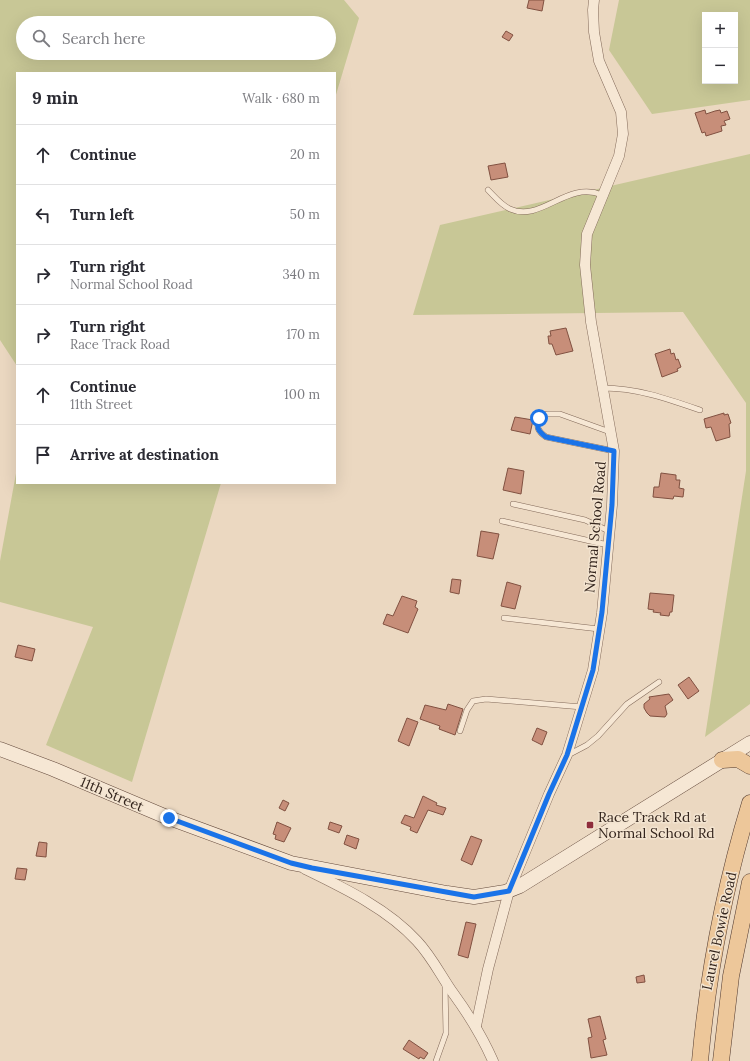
<!DOCTYPE html>
<html lang="en">
<head>
<meta charset="utf-8">
<style>
	body { margin:0; font-family:Lora,serif; background:#f7f7f7; color:#2b2b33 }
	.controls { position:absolute; right:12px; top:12px; display:grid; overflow:hidden; border-radius:0px; box-shadow:0 4px 16px #0002 }
	.controls button { width:36px; height:36px; display:grid; place-items:center; padding:0; border:0; border-bottom:1px solid #e1e1e2; background:#fff; color:#2b2b33; font:20px sans-serif }
	.stop { position:absolute; width:12px; height:12px; margin:-9px; border:3px solid #1a73e8; border-radius:50%; background:#fff }
	.stop.end { background:#1a73e8; border-color:#fff; box-shadow:0 1px 4px #0008 }
	.list { margin:0; padding:0; list-style:none }
	h2 { display:flex; justify-content:space-between; align-items:center; height:52px; margin:0; padding:0 16px; font-size:17px }
	h2 small { font-size:13px; font-weight:400; color:#7c7c81 }
	.list li { display:grid; grid-template-columns:26px 1fr auto; gap:12px; align-items:center; box-sizing:border-box; height:60px; padding:0 16px; border-top:1px solid #e1e1e2 }
	.list b { display:block; font-size:15px; white-space:nowrap }
	.list p { margin:0; font-size:13px; white-space:nowrap; color:#7c7c81 }
	.list em { font-size:13px; font-style:normal; color:#7c7c81 }
	.icon { flex:none; width:22px; height:22px; fill:none; stroke:currentColor; stroke-width:2; stroke-linecap:round; stroke-linejoin:round }
	.map { position:relative; flex:none; width:750px; height:1061px; overflow:hidden }
	.search { position:absolute; background:#fff; box-shadow:0 4px 16px #0002; left:16px; top:16px; width:320px; height:44px; display:flex; align-items:center; gap:10px; box-sizing:border-box; padding:0 14px; border-radius:22px; color:#7c7c81; font-size:15px }
	.panel { position:absolute; background:#fff; box-shadow:0 4px 16px #0002; left:16px; top:72px; width:320px; height:412px; border-radius:0px }
	.map>svg:first-child { display:block }
	.green { fill:#c8c796; fill-rule:evenodd }
	.building { fill:#c78e79; stroke:#815141 }
	.lines { fill:none; stroke-linecap:round; stroke-linejoin:round }
	.service-casing { stroke:#836a5a; stroke-width:6 }
	.minor-casing { stroke:#836a5a; stroke-width:11 }
	.secondary-casing { stroke:#654b3d; stroke-width:15 }
	.primary-casing { stroke:#51392e; stroke-width:17 }
	.service { stroke:#f6e7d4; stroke-width:5 }
	.minor { stroke:#f6e7d4; stroke-width:10 }
	.secondary { stroke:#f6e7d4; stroke-width:14 }
	.primary { stroke:#edc79a; stroke-width:16 }
	.route { stroke:#1a73e8; stroke-width:5 }
	.poi-dot { fill:#8f2d3c; stroke:#f3e4d0; stroke-width:1.5 }
	.labels { text-anchor:middle; stroke-width:3; stroke-linejoin:round; paint-order:stroke }
	.street-label { font-size:14px; fill:#34251d; stroke:#f3e4d0 }
	.poi-label { font-size:14px; fill:#34251d; stroke:#f3e4d0; text-anchor:start }
</style>
</head>
<body>
<div class="map">
<svg width="750" height="1061" viewBox="0 0 750 1061">
	<rect width="100%" height="100%" fill="#ebd8c1"/>
	<g class="green">
		<path d="M0,0h344l15,18 -24,80v-25h-318v293l-17,-26zM23,23h306v30h-306z"/>
		<path d="M619,0h131v100l-98,14 -43,-64zM705,15h30v66h-30z"/>
		<polygon points="750,154 750,704 705,737 746,471 746,403 683,312 413,315 440,225"/>
		<polygon points="17,468 17,483 221,483 132,782 46,745 93,627 0,602 0,561"/>
	</g>
	<g class="building">
		<polygon points="529,0 544,0 542,11 527,8"/>
		<polygon points="506,31 513,35 509,41 502,37"/>
		<polygon points="705,110 706,114 715,111 720,110 721,113 727,111 730,119 724,121 726,125 721,126 722,131 706,136 705,132 702,133 695,113"/>
		<polygon points="505,163 508,177 491,180 488,166"/>
		<polygon points="566,328 573,351 556,355 552,344 549,344 548,336 551,336 550,331"/>
		<polygon points="670,349 671,354 674,353 676,360 678,359 681,367 677,369 678,371 662,377 655,354"/>
		<polygon points="724,413 724,415 728,414 731,423 729,424 730,437 716,441 711,427 706,428 704,419"/>
		<polygon points="515,417 533,420 530,434 511,430"/>
		<polygon points="508,468 524,471 521,494 503,490"/>
		<polygon points="661,473 676,475 676,480 680,480 679,488 684,489 683,497 674,496 673,499 653,497 654,487 659,487"/>
		<polygon points="481,531 499,534 493,559 477,556"/>
		<polygon points="452,579 461,580 459,594 450,592"/>
		<polygon points="507,582 521,586 515,609 501,606"/>
		<polygon points="650,593 674,595 672,612 670,612 669,616 660,615 661,613 653,612 654,610 648,609"/>
		<polygon points="402,596 417,601 415,607 418,609 408,633 383,624 387,614 393,616"/>
		<polygon points="18,645 35,649 32,661 15,657"/>
		<polygon points="689,677 699,691 688,699 678,685"/>
		<polygon points="669,694 673,700 665,706 667,714 665,717 650,716 647,713 644,708 644,704 650,699 649,697"/>
		<polygon points="448,704 463,709 455,735 439,729 440,726 420,719 425,705 446,710"/>
		<polygon points="407,718 418,722 409,746 398,741"/>
		<polygon points="537,728 547,732 542,745 532,740"/>
		<polygon points="423,796 437,803 436,805 446,808 443,815 428,810 417,833 410,830 411,827 401,823 405,815 414,818"/>
		<polygon points="283,800 289,803 285,811 279,808"/>
		<polygon points="277,822 291,828 284,842 275,839 276,835 273,834"/>
		<polygon points="330,822 342,826 339,833 328,829"/>
		<polygon points="347,835 359,839 356,849 344,844"/>
		<polygon points="471,836 482,840 472,865 461,860"/>
		<polygon points="39,842 47,843 46,857 36,856"/>
		<polygon points="17,868 27,869 25,880 15,879"/>
		<polygon points="466,922 476,924 468,958 458,955"/>
		<polygon points="644,975 645,982 637,983 636,977"/>
		<polygon points="600,1016 606,1039 603,1040 607,1055 591,1058 588,1038 592,1037 588,1019"/>
		<polygon points="409,1040 428,1053 424,1059 420,1057 419,1059 403,1049"/>
	</g>
	<g class="lines">
		<g class="service-casing">
			<g id="service">
				<path d="M488,190c7,7 13,15 22,19 31,14 57,-29 92,-14"/>
				<path d="M603,388c34,0 65,11 97,22"/>
				<path d="M610,432l-50,-18h-13l-8,4c-3,10 -1,13 7,19l68,14"/>
				<polyline points="513,504 585,520 609,531"/>
				<polyline points="502,521 608,545"/>
				<polyline points="504,618 599,629"/>
				<polyline points="460,731 467,710 473,701 486,699 582,707"/>
				<polyline points="568,755 587,745 598,736 627,704 659,682"/>
				<polyline points="436,1061 446,1033 445,984"/>
			</g>
		</g>
		<g class="minor-casing">
			<g id="minor">
				<path d="M305,869c39,19 83,40 112,72 15,16 24,35 36,52 16,22 29,43 40,68"/>
				<polyline points="476,1026 488,969 509,891 549,794 567,755 593,670 602,613 612,505 614,451 591,322 585,265 587,234 619,156 623,134 621,112 599,61 594,32 593,10 594,0"/>
			</g>
		</g>
		<g class="secondary-casing">
			<polyline id="secondary" points="0,749 53,769 169,818 291,863 447,893 474,897 505,892 520,886 750,743"/>
		</g>
		<g class="primary-casing">
			<g id="primary">
				<polyline points="722,760 738,759 750,766"/>
				<path d="M700,1061c8,-88 24,-173 50,-258"/>
				<polyline points="721,1061 731,976 750,882"/>
			</g>
		</g>
		<use href="#service" class="service"/>
		<use href="#minor" class="minor"/>
		<use href="#secondary" class="secondary"/>
		<use href="#primary" class="primary"/>
	</g>
	<g class="lines">
		<path class="route" d="M169,818l122,45 21,5 162,29 35,-6 40,-97 18,-39 26,-85 9,-58 10,-107 2,-54 -68,-14c-8,-6 -10,-9 -7,-19"/>
	</g>
	<rect class="poi-dot" x="586" y="821" width="8" height="8" rx="2"/>
	<g class="labels">
		<g class="street-label">
			<text transform="translate(595 527) rotate(-85)" y="5">Normal School Road</text>
			<text transform="translate(112 794) rotate(23)" y="5">11th Street</text>
			<text transform="translate(719 931) rotate(-78)" y="5">Laurel Bowie Road</text>
		</g>
		<g class="poi-label">
			<text x="598" y="822">Race Track Rd at<tspan x="598" dy="16">Normal School Rd</tspan></text>
		</g>
	</g>
</svg>
<div class="controls">
<button>+</button>
<button>−</button>
</div>
<div class="stop" style="left:539px;top:418px"></div>
<div class="stop end" style="left:169px;top:818px"></div>
<div class="search"><svg class="icon" aria-label="search" viewBox="0 0 24 24"><circle cx="10" cy="10" r="6"/><path d="M15 15l6 6"/></svg>Search here</div>
<section class="panel">
<h2>9 min<small>Walk · 680 m</small></h2>
<ul class="list">
<li><svg class="icon" aria-label="ahead" viewBox="0 0 24 24"><path d="M12 20V5M6 11l6-6 6 6"/></svg><div><b>Continue</b></div><em>20 m</em></li>
<li><svg class="icon" aria-label="left" viewBox="0 0 24 24"><path d="M17 20v-9H6M10 6l-5 5 5 5"/></svg><div><b>Turn left</b></div><em>50 m</em></li>
<li><svg class="icon" aria-label="right" viewBox="0 0 24 24"><path d="M7 20v-9h11M14 6l5 5-5 5"/></svg><div><b>Turn right</b><p>Normal School Road</p></div><em>340 m</em></li>
<li><svg class="icon" aria-label="right" viewBox="0 0 24 24"><path d="M7 20v-9h11M14 6l5 5-5 5"/></svg><div><b>Turn right</b><p>Race Track Road</p></div><em>170 m</em></li>
<li><svg class="icon" aria-label="ahead" viewBox="0 0 24 24"><path d="M12 20V5M6 11l6-6 6 6"/></svg><div><b>Continue</b><p>11th Street</p></div><em>100 m</em></li>
<li><svg class="icon" aria-label="arrive" viewBox="0 0 24 24"><path d="M6 21V4h12l-3 4 3 4H6"/></svg><div><b>Arrive at destination</b></div></li>
</ul>
</section>
</div>
</body>
</html>
